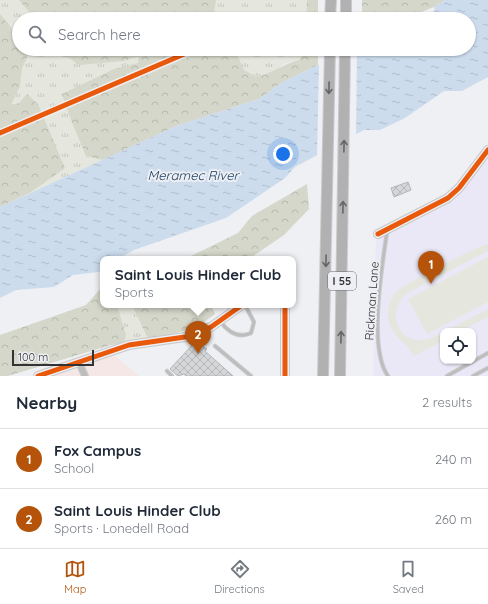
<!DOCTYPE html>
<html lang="en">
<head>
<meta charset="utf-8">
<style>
	body { margin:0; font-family:Quicksand,sans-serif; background:#f6f6f7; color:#1f2937 }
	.controls { position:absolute; right:12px; bottom:12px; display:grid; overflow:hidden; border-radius:8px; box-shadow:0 1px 3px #0004 }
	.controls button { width:36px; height:36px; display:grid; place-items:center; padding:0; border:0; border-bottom:1px solid #e0e1e3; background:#fff; color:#1f2937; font:20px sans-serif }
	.scale { position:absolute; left:12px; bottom:10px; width:82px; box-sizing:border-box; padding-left:4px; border:2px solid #333335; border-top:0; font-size:11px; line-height:14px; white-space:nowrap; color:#333335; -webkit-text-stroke:3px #eeeff4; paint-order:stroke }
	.you { position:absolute; left:283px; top:154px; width:14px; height:14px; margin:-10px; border:3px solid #fff; border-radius:50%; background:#1a73e8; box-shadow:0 0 0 6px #1a73e833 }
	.badge { display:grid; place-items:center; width:26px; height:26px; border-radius:50%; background:#b45309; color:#fff; font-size:13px; font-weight:700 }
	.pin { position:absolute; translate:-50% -33px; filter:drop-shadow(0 1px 2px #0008) }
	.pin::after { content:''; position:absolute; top:21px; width:14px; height:12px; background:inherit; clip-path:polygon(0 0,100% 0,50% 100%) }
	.popup { position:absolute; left:100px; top:256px; width:196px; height:52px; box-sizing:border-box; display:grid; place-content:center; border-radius:8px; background:#fff; filter:drop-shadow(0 1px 3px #0005); font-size:13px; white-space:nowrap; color:#747a83 }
	.popup b { font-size:15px; color:#1f2937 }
	.popup::after { content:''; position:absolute; left:50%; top:100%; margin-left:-8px; border:8px solid transparent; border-top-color:#fff }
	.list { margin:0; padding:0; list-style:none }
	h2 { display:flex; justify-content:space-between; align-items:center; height:52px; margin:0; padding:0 16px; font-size:17px }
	h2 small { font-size:13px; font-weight:400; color:#747a83 }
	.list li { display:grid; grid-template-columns:26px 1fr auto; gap:12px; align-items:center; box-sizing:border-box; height:60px; padding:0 16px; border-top:1px solid #e0e1e3 }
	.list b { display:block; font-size:15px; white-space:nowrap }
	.list p { margin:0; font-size:13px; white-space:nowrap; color:#747a83 }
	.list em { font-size:13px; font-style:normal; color:#747a83 }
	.icon { flex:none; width:22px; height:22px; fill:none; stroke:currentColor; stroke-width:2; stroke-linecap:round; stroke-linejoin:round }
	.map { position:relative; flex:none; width:488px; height:376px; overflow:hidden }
	.search { position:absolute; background:#fff; box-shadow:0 1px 3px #0004; left:12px; right:12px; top:12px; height:44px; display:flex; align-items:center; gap:10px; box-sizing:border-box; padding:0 14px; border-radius:22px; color:#747a83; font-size:15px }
	.sheet { height:172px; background:#fff }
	nav { display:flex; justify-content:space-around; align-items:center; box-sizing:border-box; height:56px; border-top:1px solid #e0e1e3; background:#fff; font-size:11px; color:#747a83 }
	nav a { display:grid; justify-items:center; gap:2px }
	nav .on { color:#b45309 }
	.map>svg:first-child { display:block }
	.industrial { fill:#f4e7e5 }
	.education { fill:#eae8f6; fill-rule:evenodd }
	.grass { fill:url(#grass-tufts) }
	.forest { fill:url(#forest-crowns) }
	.pitch { fill:#e5e7de }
	.water { fill:url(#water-ripples) }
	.pier { fill:#eff0f3 }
	.building { fill:url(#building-cross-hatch); stroke:#b6b6b8 }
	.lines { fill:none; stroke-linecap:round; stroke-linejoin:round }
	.lane-casing { stroke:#cacacc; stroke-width:4.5 }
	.street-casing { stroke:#cacacc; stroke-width:8 }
	.secondary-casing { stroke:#cacacc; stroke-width:10 }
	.highway-casing { stroke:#cacacc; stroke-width:12 }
	.lane { stroke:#bebdbd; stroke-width:2.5 }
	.street { stroke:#bebdbd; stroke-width:5.5 }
	.secondary { stroke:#b4b4b3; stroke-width:8 }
	.highway { stroke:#b2b1b2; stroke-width:10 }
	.cycleway-casing { stroke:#eeeff4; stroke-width:8 }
	.cycleway { stroke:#e8590c; stroke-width:5 }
	.oneway { stroke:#666567 }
	.labels { text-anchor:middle; stroke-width:4; stroke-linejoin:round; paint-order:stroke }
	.shield { fill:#eeeff4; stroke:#6b6b6e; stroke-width:1 }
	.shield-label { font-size:11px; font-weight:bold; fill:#333335 }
	.street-label { font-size:12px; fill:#333335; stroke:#eeeff4 }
	.water-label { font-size:13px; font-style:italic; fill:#1c4061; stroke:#eeeff4 }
</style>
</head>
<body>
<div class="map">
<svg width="488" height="376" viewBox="0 0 488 376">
	<defs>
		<pattern id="grass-tufts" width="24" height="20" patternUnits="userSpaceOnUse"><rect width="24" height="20" fill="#e5e7de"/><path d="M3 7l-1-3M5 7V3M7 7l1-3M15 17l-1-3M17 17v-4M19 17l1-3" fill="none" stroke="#c5c7bf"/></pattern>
		<pattern id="forest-crowns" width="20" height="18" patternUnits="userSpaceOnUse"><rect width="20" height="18" fill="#d4d7c9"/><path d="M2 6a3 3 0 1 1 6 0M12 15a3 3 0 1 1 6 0" fill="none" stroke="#b6b9ad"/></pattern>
		<pattern id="water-ripples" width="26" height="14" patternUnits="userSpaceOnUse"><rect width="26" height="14" fill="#ccdced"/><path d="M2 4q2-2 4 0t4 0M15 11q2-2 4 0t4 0" fill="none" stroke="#b0bdcc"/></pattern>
		<pattern id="building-cross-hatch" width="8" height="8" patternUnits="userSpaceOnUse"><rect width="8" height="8" fill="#d5d6d8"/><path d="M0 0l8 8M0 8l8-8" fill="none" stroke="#b7b8ba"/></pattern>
	</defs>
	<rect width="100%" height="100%" fill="#eff0f3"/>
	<polygon class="industrial" points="114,355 139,376 51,376 70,371"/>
	<path class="education" d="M488,160v216h-115l3,-139 18,-5 59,-31zM443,331h30v30h-30z"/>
	<g class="grass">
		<polygon points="0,0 307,0 306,19 19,19 19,49 216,49 207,116 176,126 0,207"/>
		<polygon points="223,49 306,49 306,51 299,60 284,64 272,73 257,77 244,70 238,56"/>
		<polygon points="117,305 132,305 148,339 124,343"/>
	</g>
	<g class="forest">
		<polygon points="19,0 216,0 213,19 35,19"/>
		<polygon points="307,0 318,0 318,19 306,19"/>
		<polygon points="362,0 445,0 434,7 404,19 362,19"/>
		<polygon points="0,14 19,37 19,49 27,49 27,58 22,68 20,86 11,105 19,103 27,94 38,104 65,168 31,192 0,207"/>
		<path d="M50,49h173l15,7 6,14 13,7c15,-4 27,-13 42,-17l7,-11h12v16l-35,17 -24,17 -83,27 -73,34 -17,-4 -15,-36 -9,-26 52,-25 24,-6 1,-7 -15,5 -45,4 -10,-7 -16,-5z"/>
		<polygon points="307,184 309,209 284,235 249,259 185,259 238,233 252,216"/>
		<polygon points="103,286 103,305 117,305 126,335 124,343 111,345 8,376 0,376 0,335 86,305"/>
		<path d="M132,305h79l4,9c-22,17 -40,20 -67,25z"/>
	</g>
	<g class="pitch">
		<path d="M488,244v7l-79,41c-22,14 -15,50 14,48 7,0 13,-4 20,-8v9l-29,15c-7,-15 -21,-17 -25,-34 -3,-10 0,-21 6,-29 8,-9 80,-46 93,-49z"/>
		<polygon points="488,257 488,302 427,334 408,299"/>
		<polygon points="488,309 488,317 461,331 445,331"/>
	</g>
	<polygon class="water" points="445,0 488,0 488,77 462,91 444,91 405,118 380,130 364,130 295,167 285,178 226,218 134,250 118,259 103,259 103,269 99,272 73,275 54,287 16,290 0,298 0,207 176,126 259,99 283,82 351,49 469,49 469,19 423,19 435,10 434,7"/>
	<polygon class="pier" points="346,49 357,49 356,137 317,157 319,62"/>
	<g class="building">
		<polygon points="408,182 411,190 394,197 391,188"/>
		<polygon points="194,343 199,347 201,345 207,349 205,351 233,376 186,376 184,374 178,376 170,369"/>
	</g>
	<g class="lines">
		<g class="lane-casing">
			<g id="lane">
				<path d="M387,232c-5,34 -19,117 1,144"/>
				<path d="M220,321c8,11 18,18 31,12l3,-11 -9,-17"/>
				<polyline points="215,346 251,376"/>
				<polyline points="167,371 172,376"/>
				<polyline points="447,376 488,353"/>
				<polyline points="473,376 488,368"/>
			</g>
		</g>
		<g class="street-casing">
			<polyline id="street" points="79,362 85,376"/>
		</g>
		<g class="secondary-casing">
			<g id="secondary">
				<polyline points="378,234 448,198 459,188 488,150"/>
				<polyline points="285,305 285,376"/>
				<polyline points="38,376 129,345 192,336 211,327 242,305"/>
			</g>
		</g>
		<g class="highway-casing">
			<g id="highway">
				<polyline points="330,19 331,0"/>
				<polyline points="346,19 346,0"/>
				<polyline points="323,376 330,49"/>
				<polyline points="340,376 345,49"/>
			</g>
		</g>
		<use href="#lane" class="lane"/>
		<use href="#street" class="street"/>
		<use href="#secondary" class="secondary"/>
		<use href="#highway" class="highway"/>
		<g class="cycleway-casing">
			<g id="cycleway">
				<polyline points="0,133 196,49"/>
				<polyline points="378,234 448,198 459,188 488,150"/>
				<polyline points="285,305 285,376"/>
				<polyline points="38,376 129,345 192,336 211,327 242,305"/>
			</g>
		</g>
		<use href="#cycleway" class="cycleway"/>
	</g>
	<defs><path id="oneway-shaft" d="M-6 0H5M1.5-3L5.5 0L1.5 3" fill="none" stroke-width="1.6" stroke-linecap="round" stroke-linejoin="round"/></defs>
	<g class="oneway">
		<use href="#oneway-shaft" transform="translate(329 88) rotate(91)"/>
		<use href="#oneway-shaft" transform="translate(344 146) rotate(-89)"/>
		<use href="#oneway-shaft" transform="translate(343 207) rotate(-89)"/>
		<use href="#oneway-shaft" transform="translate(326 261) rotate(91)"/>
		<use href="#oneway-shaft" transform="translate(341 337) rotate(-89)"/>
	</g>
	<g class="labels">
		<rect class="shield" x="328" y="272" width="28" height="18" rx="3"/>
		<g class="shield-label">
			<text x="342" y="285">I 55</text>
		</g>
		<g class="street-label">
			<text transform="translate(372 301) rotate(-86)" y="4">Rickman Lane</text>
		</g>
		<g class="water-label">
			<text x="193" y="180">Meramec River</text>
		</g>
	</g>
</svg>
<div class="controls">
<button><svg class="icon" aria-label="locate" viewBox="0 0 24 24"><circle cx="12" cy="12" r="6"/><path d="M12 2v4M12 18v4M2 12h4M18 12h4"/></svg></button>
</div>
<div class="scale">100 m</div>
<div class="you"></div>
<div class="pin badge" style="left:431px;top:284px">1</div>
<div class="pin badge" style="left:198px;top:354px">2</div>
<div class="popup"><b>Saint Louis Hinder Club</b>Sports</div>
<div class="search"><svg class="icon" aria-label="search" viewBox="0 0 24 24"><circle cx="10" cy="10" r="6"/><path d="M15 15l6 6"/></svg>Search here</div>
</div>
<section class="sheet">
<h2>Nearby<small>2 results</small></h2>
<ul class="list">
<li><span class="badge">1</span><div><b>Fox Campus</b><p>School</p></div><em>240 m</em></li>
<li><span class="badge">2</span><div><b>Saint Louis Hinder Club</b><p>Sports · Lonedell Road</p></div><em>260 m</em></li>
</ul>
</section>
<nav>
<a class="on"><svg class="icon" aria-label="map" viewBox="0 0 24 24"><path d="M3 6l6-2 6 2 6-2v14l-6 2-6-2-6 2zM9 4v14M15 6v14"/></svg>Map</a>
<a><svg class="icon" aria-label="directions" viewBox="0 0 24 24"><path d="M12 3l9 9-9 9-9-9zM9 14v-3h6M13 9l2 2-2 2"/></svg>Directions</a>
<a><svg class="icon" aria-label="saved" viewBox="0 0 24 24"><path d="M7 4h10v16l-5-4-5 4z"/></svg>Saved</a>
</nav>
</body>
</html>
